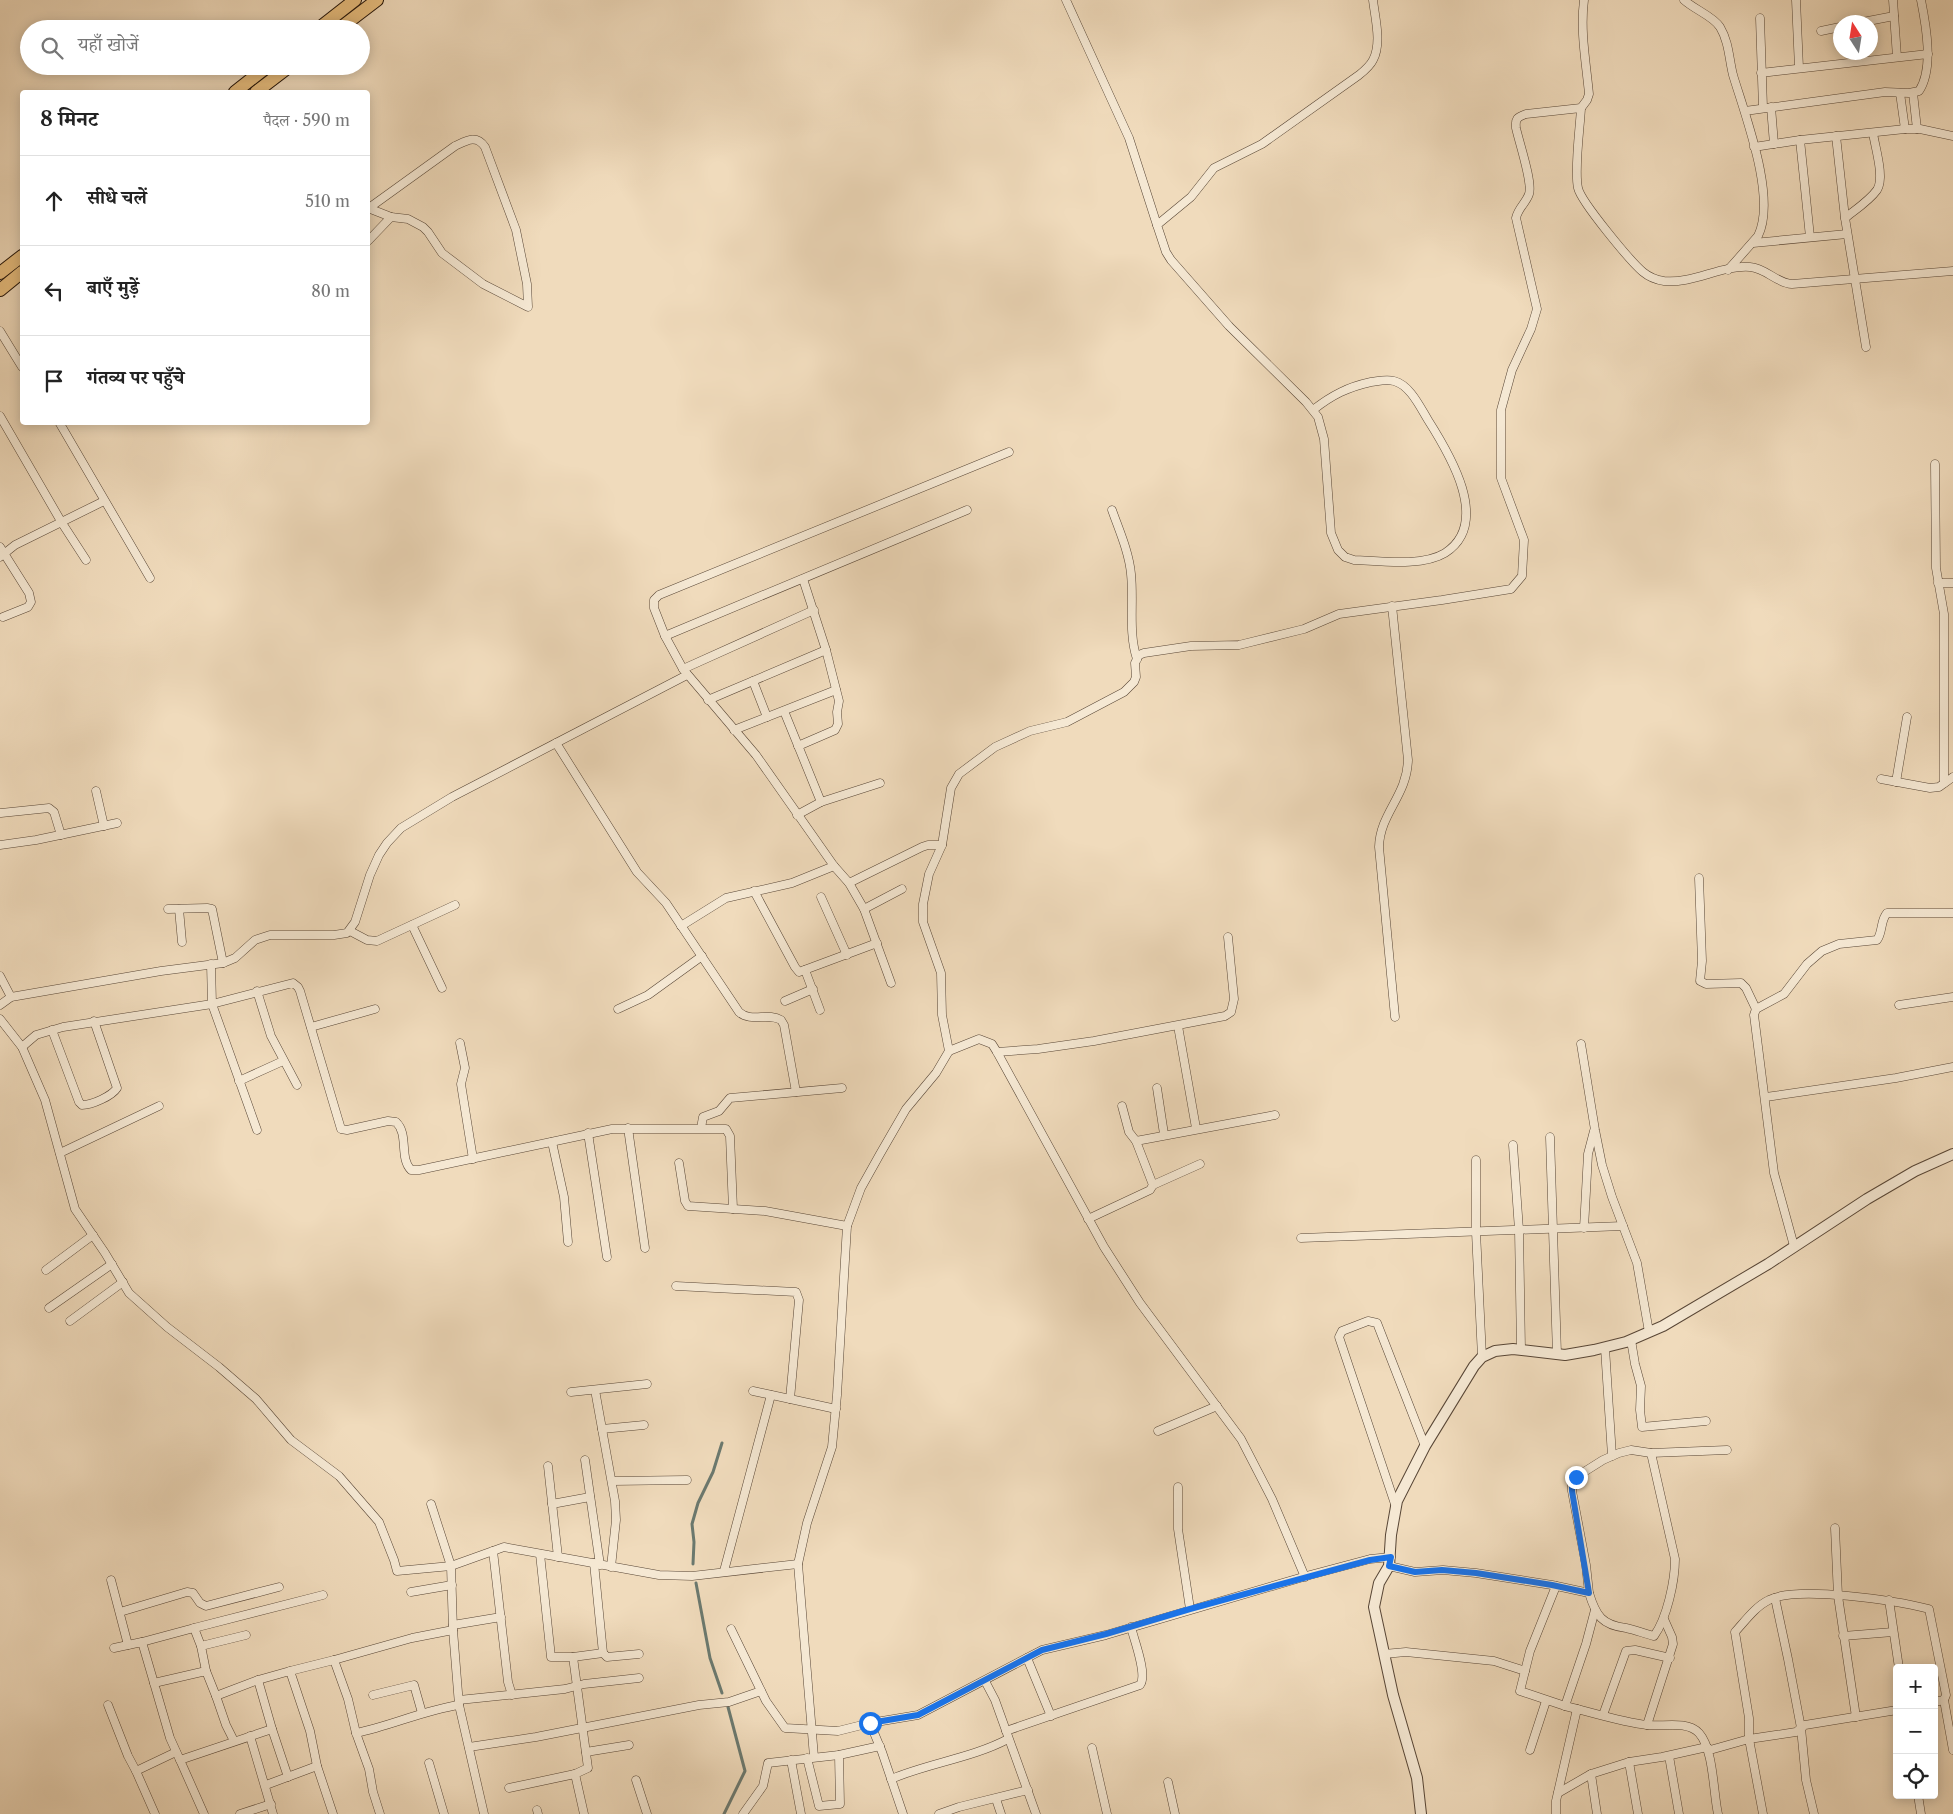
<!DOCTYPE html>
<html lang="hi">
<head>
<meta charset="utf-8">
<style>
	body { margin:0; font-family:"Libre Caslon Text","Noto Serif Devanagari",serif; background:#f6f6f6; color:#222 }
	.controls { position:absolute; right:15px; bottom:15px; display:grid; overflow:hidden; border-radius:5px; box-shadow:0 2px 12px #0003 }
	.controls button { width:45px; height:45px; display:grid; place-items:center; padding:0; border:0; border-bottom:1px solid #e0e0e0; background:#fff; color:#222; font:25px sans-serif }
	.compass { position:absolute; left:1833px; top:15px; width:45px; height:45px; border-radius:50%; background:#fff; box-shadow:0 2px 12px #0003; rotate:348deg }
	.stop { position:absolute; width:15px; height:15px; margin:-11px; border:4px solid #1a73e8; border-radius:50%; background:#fff }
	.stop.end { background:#1a73e8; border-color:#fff; box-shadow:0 1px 5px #0008 }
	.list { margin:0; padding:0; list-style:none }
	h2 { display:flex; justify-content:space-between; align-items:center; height:65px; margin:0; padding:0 20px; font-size:21px }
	h2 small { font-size:16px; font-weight:400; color:#767676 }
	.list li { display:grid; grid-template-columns:32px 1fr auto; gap:15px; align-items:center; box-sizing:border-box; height:90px; padding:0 20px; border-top:1px solid #e0e0e0 }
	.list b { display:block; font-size:19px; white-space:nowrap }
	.list em { font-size:16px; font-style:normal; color:#767676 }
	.icon { flex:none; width:28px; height:28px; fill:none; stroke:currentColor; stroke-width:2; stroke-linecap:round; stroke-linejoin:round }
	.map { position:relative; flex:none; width:1953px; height:1814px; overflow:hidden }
	.search { position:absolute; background:#fff; box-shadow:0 2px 12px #0003; left:20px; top:20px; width:350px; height:55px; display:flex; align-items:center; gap:12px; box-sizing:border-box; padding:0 18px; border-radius:28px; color:#767676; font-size:19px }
	.panel { position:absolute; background:#fff; box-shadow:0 2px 12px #0003; left:20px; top:90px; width:350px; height:335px; border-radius:5px }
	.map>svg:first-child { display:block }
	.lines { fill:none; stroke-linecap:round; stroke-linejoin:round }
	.stream { stroke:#6b796f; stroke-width:3 }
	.minor-casing { stroke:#584636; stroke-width:9 }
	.tertiary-casing { stroke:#584636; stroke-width:12 }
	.primary-casing { stroke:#251509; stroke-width:14 }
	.minor { stroke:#f5e8d3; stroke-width:8 }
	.tertiary { stroke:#f5e8d3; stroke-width:10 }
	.primary { stroke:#e8be7e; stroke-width:12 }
	.route { stroke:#1a73e8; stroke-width:6 }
</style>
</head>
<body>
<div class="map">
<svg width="1953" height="1814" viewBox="0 0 1953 1814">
	<rect width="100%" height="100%" fill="#f0dbbc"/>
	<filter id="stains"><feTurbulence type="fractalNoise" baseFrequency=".004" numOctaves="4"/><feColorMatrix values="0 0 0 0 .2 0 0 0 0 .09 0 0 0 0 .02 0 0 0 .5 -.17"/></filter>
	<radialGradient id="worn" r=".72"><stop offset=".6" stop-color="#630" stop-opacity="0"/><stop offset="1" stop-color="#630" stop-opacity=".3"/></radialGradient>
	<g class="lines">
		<g class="stream">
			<polyline points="693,1564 694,1542 692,1524 698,1503 713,1472 722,1443"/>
			<polyline points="696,1583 710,1658 722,1693"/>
			<polyline points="724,1814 745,1771 728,1707"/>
		</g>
		<g class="minor-casing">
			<g id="minor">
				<polyline points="1066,0 1129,138 1157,225"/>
				<path d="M1684,0c11,10 29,16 36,27 9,15 9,32 13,48 12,40 44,123 25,161l-30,34"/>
				<polyline points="1796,0 1799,68"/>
				<polyline points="1893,0 1897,57"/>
				<polyline points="1760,18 1763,108"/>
				<polyline points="1863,22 1894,16"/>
				<polyline points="1821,31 1840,27"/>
				<polyline points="1761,73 1928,54"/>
				<polyline points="1900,93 1905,129"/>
				<polyline points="1913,93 1917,129"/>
				<polyline points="1771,107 1774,144"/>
				<path d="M1581,108c-1,20 -7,62 -3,80 3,14 53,74 65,84 6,5 14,8 21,9 29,3 57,-16 86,-14 16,1 26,16 42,17l161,-13"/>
				<path d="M1745,111l140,-19 24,1 10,-2c15,-22 7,-66 2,-91"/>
				<polyline points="1836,136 1845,218 1866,347"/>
				<polyline points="1800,140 1810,237"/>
				<polyline points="1754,147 1800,140 1905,129 1920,129 1953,136"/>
				<polyline points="368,208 391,217 368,241"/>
				<path d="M369,208l86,-62c11,-5 21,-12 30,1l31,83 11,54 1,23 -45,-23 -41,-31 -14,-21 -5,-5 -15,-8 -17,-2"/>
				<path d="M1845,218c10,-8 24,-17 32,-28 8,-12 -2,-43 -4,-57"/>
				<polyline points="1753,243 1847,234"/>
				<polyline points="0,331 22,367"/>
				<path d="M1313,410c19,-15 35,-23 58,-28 8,-1 15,-3 23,-1 16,4 26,26 34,39 21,33 64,103 17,133 -23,14 -65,8 -91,7l-9,-3 -7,-7 -7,-17 -7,-94 -6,-22 -12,-15 -77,-76 -58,-66 -5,-8 -9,-27 34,-28 23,-29 48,-24 97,-69c5,-4 11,-9 14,-15 9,-17 2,-42 0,-60"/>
				<polyline points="0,416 62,523 86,560"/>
				<polyline points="59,422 150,578"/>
				<polyline points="1935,464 1936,568 1944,614 1944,783"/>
				<path d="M1112,510c7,20 17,42 19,64 3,28 -3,58 6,85"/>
				<polyline points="0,547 29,593 31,602 28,607 3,617"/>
				<polyline points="0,557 15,545 104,501"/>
				<polyline points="1938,583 1953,583"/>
				<path d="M1392,606l16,154c-1,36 -28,53 -29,87l16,170"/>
				<polyline points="665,636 967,510"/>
				<polyline points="683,669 814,610"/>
				<polyline points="753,681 767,717"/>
				<polyline points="708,700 826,650"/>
				<polyline points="784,711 821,802"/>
				<polyline points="734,730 836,690"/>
				<path d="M556,743l81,129 29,31 73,109c12,11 29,0 42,8l3,5 12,67"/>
				<polyline points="798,746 835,730 838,724 837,712 839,701 826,650 803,579"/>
				<polyline points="1881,779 1930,788 1939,787 1953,777"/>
				<polyline points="1896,782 1907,717"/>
				<polyline points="96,791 104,826"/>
				<polyline points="1,813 49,808 54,812 61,835"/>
				<polyline points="797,815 821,802 880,783"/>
				<polyline points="0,845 36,840 117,823"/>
				<polyline points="942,845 928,845 922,847 849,883 834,866 756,755 683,669 665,636 654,608 654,600 659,595 1009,452"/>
				<polyline points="1699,878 1702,961 1700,981 1706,984 1741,983 1746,988 1756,1009"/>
				<polyline points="849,883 864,909 891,983"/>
				<polyline points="754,891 795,967 799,972 877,943"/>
				<polyline points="821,897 847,955"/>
				<polyline points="168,909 207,908 212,909 223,963"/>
				<polyline points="179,909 182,942"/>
				<polyline points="864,909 902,889"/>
				<polyline points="412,925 442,988"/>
				<polyline points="681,926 726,898 792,883 834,866"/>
				<polyline points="350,931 367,940 377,941 455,905"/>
				<polyline points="211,964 212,1004 257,1130"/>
				<polyline points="805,970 820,1010"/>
				<polyline points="0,976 11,997"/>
				<polyline points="257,991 271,1036 297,1085"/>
				<polyline points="785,1001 813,989"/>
				<polyline points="0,1005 11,997 161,971 223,963 235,958 255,940 270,935 334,935 347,933 355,922 370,875 379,855 387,843 401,828 452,797 687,675"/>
				<polyline points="1899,1005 1953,997"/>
				<polyline points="618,1009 648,995 702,956"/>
				<polyline points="0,1019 22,1047 45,1100 75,1209 105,1253 129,1293 167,1327 219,1367 256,1399 291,1440 339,1476 379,1522 394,1560 397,1571 451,1566 453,1630 459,1705 484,1814"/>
				<polyline points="1178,1026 1196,1128"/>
				<polyline points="311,1027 375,1009"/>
				<path d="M52,1030l27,72 3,3c10,0 30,-9 35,-17l-23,-67"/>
				<polyline points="460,1043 465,1068 461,1084 473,1159"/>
				<polyline points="1581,1044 1595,1130 1602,1165 1612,1197 1637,1263 1649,1332"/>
				<path d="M22,1047l14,-12 27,-8 149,-23 81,-21 5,4 2,4 41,138 6,1 41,-9 8,1c13,12 3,36 15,48h8l193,-41h114l4,7 3,73"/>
				<polyline points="949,1051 979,1039 992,1044 997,1052 1104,1247 1140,1303 1241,1439 1272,1499 1305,1577"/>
				<polyline points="997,1052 1038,1049 1094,1041 1225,1016 1231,1012 1234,999 1228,937"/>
				<polyline points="239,1081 283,1061"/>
				<polyline points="1157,1088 1164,1134"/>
				<polyline points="1766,1097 1896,1078 1953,1067"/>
				<polyline points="1122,1106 1129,1132 1136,1141"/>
				<polyline points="628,1128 645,1248"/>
				<polyline points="701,1128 703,1117 719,1111 730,1098 842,1088"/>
				<polyline points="588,1133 607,1257"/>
				<polyline points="1550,1137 1557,1354"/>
				<polyline points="552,1142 564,1197 568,1242"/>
				<polyline points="1513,1145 1519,1230 1521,1349"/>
				<polyline points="60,1153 159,1106"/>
				<polyline points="1476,1160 1476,1232 1482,1357"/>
				<polyline points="679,1163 685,1201 688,1206 765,1211 847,1226"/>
				<polyline points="1153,1185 1200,1164"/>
				<polyline points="1088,1219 1150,1190 1153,1185 1136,1141 1275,1115"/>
				<polyline points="1584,1228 1588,1154 1594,1131"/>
				<polyline points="1301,1238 1623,1226"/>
				<path d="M1794,1246l-20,-73 -20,-158 2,-6 28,-15 23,-30 15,-13 17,-7 38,-4c6,-8 3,-19 10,-27h66"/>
				<polyline points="46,1270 93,1235"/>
				<polyline points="676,1286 796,1292 799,1300 790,1399"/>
				<polyline points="49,1308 112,1264"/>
				<polyline points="70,1321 123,1282"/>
				<polyline points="1631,1340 1635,1364 1641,1386 1640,1410 1642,1427 1706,1421"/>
				<polyline points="1605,1348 1612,1456"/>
				<polyline points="595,1390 615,1501 616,1520 611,1567"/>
				<polyline points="753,1391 836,1409"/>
				<polyline points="571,1392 647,1384"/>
				<polyline points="602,1429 644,1425"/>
				<polyline points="1158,1431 1217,1406"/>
				<polyline points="585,1460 600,1565"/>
				<polyline points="548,1466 558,1557"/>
				<polyline points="612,1481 687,1480"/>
				<polyline points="1178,1487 1178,1529 1190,1609"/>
				<polyline points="431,1504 451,1566 504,1547 659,1575 692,1576 798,1564"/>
				<polyline points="552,1504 590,1497"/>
				<polyline points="1396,1507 1341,1343 1339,1337 1342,1331 1368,1321 1377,1323 1425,1446"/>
				<polyline points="1835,1528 1838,1596 1856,1717"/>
				<polyline points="493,1551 508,1682 512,1695"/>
				<polyline points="594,1563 603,1653"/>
				<path d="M1389,1566l26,6 28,-2 33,3 76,12 37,8c7,23 13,32 37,35 10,2 19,6 28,8 13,-18 21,-55 21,-77l-24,-106"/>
				<polyline points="724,1571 771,1395"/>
				<polyline points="111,1580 128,1645"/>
				<polyline points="1556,1586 1530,1651 1520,1691 1565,1706 1586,1644 1595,1610"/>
				<polyline points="411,1592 452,1585"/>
				<polyline points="1589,1593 1586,1565 1572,1491 1572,1485 1576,1477 1603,1460 1619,1453 1631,1450 1651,1453 1727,1450"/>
				<polyline points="1775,1598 1788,1659 1801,1728 1806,1780 1814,1814"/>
				<polyline points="1889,1600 1899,1668"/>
				<polyline points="120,1612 187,1592 193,1593 200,1603 206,1606 279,1587"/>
				<polyline points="453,1625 501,1617"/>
				<polyline points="194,1628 323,1595"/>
				<polyline points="731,1629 766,1701 785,1728 838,1731 870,1723 918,1715 1042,1650 1106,1635 1310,1575 1370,1559 1391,1557"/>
				<polyline points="1843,1636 1893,1632"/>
				<polyline points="142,1642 194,1628 201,1646"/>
				<polyline points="114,1648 142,1642 154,1683"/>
				<polyline points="1384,1654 1406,1652 1494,1661 1525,1671"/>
				<polyline points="573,1657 603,1653 607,1657 639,1654"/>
				<polyline points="1027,1658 1051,1716"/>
				<polyline points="206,1671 201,1646 246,1635"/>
				<polyline points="290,1671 334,1660"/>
				<polyline points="258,1680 290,1671 310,1731 317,1766"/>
				<polyline points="985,1681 995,1700 1036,1814"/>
				<polyline points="373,1695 414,1685 422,1713"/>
				<polyline points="459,1700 565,1689 584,1684 639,1678"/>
				<polyline points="1934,1702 1944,1700"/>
				<polyline points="108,1705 128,1756 136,1771"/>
				<path d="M1565,1706c26,6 56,16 82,19 15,2 40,-5 52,8 15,17 14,59 19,81"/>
				<polyline points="1603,1715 1626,1651 1635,1650 1670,1658"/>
				<polyline points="870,1723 882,1752 903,1814"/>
				<polyline points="1647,1725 1673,1644 1672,1637 1664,1619"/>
				<path d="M1006,1731l134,-46c8,-10 -6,-45 -9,-58"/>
				<polyline points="356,1733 348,1699 334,1660 412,1638 453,1630"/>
				<polyline points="250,1736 273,1814"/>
				<polyline points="234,1741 226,1725 216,1696 258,1680 272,1729"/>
				<polyline points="469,1747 536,1737 699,1705 729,1702 761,1691"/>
				<polyline points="1092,1748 1107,1814"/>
				<polyline points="1530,1750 1546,1701"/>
				<polyline points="586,1752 629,1745"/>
				<polyline points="1669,1756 1679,1814"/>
				<path d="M814,1757l-16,-193 9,-41 25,-76 5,-52 10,-169 14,-38 19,-34 26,-45 30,-36 13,-22 -7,-36 -1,-42 -18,-51v-18l6,-30 13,-29 9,-57 8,-14 36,-27 35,-16 37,-9 57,-30 10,-10 2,-5 -1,-14 4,-8 5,-2 47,-7 48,-1 65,-16 35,-15 103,-14 69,-11 11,-13 2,-36 -23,-62v-68l11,-40 19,-41 6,-20 -21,-91c2,-10 10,-15 13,-24 4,-11 -10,-52 -13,-66 -1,-9 1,-11 10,-14l55,-6 6,-8 2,-6c-3,-32 -9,-63 -5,-94"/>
				<polyline points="807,1758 819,1806 840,1804 839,1755"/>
				<polyline points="180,1760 170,1738 154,1683 206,1671 216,1696"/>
				<polyline points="791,1760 801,1814"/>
				<polyline points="1629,1762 1638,1814"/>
				<polyline points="429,1763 444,1814"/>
				<polyline points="575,1774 584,1814"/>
				<path d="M891,1779c38,-16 81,-21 117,-40"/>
				<polyline points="636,1780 647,1814"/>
				<polyline points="1168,1782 1175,1814"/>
				<polyline points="266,1785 317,1766 333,1814"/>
				<polyline points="509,1788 575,1774 588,1768 573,1657 551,1657 540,1554"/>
				<polyline points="1558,1793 1591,1774"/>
				<polyline points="1918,1795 1921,1814"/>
				<polyline points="996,1799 1001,1814"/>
				<polyline points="537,1810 538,1814"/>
				<polyline points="155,1814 136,1771 176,1752"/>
				<polyline points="204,1814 180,1760 272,1729 288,1777"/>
				<polyline points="240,1814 271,1804"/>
				<path d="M380,1814l-7,-22 -4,-23 -13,-36c35,-7 68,-23 103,-28"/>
				<polyline points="743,1814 763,1786 768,1763 839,1755 880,1746"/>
				<polyline points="939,1814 959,1807 1028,1790"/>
				<polyline points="1556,1814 1556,1801 1577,1709"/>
				<polyline points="1597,1814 1591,1774 1629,1762 1662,1757 1707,1747 1710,1750 1749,1739 1796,1732 1805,1725 1897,1710"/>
				<path d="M1763,1814l-14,-75v-21l-14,-86c10,-11 21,-26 34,-32 28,-15 129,1 160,9l17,86 -2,5 9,50"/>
			</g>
		</g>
		<g class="tertiary-casing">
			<polyline id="tertiary" points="1421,1814 1417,1778 1393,1695 1374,1607 1379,1583 1389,1566 1391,1535 1397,1501 1425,1446 1474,1366 1482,1357 1495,1351 1513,1349 1565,1355 1594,1350 1626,1342 1663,1326 1768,1264 1867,1199 1915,1171 1953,1154"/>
		</g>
		<g class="primary-casing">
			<g id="primary">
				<polyline points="318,29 355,0"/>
				<polyline points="339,29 377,0"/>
				<polyline points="235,92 268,66"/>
				<polyline points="256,92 290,66"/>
				<polyline points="0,273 22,256"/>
				<polyline points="0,290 22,272"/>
			</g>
		</g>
		<use href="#minor" class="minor"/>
		<use href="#tertiary" class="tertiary"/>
		<use href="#primary" class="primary"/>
	</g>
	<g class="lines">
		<polyline class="route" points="870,1723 918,1715 1042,1650 1106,1634 1190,1609 1370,1560 1391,1557 1389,1566 1415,1572 1442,1570 1476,1573 1552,1585 1589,1593 1572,1491 1572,1485 1576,1477"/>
	</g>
	<rect width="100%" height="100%" filter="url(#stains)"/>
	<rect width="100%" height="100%" fill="url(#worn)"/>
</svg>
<div class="controls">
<button>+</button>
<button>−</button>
<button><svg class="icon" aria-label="locate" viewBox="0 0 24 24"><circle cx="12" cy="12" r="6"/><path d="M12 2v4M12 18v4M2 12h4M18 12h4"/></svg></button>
</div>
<svg class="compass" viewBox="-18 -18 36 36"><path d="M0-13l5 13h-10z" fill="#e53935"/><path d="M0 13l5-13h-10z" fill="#767676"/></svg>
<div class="stop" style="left:870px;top:1723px"></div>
<div class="stop end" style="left:1576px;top:1477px"></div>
<div class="search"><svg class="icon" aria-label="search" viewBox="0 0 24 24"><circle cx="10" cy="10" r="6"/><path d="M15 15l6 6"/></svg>यहाँ खोजें</div>
<section class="panel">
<h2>8 मिनट<small>पैदल · 590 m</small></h2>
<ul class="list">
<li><svg class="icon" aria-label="ahead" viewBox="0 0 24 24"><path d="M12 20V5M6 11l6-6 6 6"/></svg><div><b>सीधे चलें</b></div><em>510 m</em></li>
<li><svg class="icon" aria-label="left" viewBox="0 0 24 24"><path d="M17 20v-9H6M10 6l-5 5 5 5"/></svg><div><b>बाएँ मुड़ें</b></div><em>80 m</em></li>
<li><svg class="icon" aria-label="arrive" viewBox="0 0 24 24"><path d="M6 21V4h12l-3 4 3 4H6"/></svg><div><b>गंतव्य पर पहुँचे</b></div></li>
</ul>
</section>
</div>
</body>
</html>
